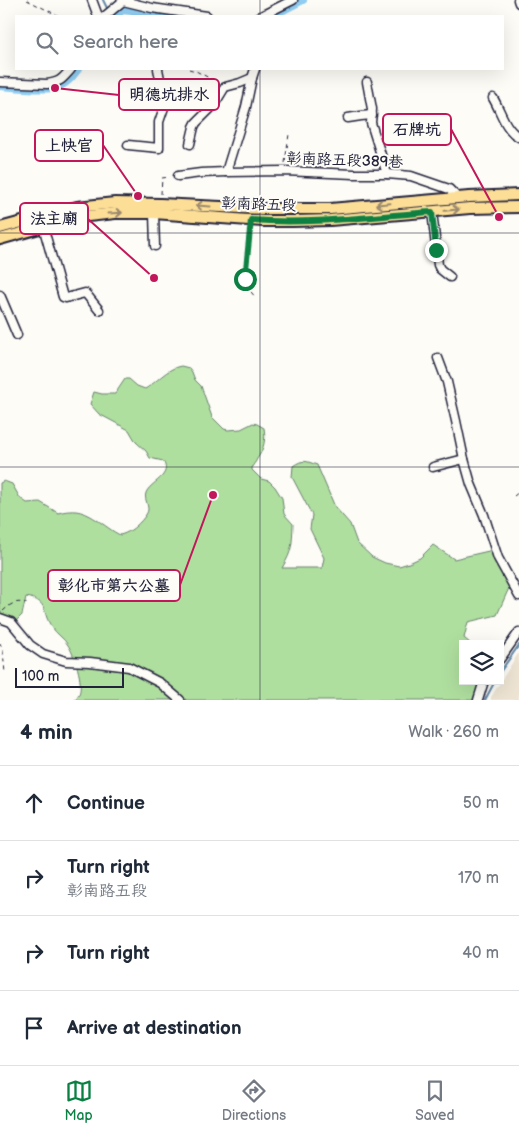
<!DOCTYPE html>
<html lang="en">
<head>
<meta charset="utf-8">
<style>
	body { margin:0; font-family:"Balsamiq Sans","LXGW WenKai TC",sans-serif; background:#f6f6f7; color:#1f2937 }
	.controls { position:absolute; right:15px; bottom:15px; display:grid; overflow:hidden; border-radius:0px; box-shadow:0 5px 20px #0002 }
	.controls button { width:45px; height:45px; display:grid; place-items:center; padding:0; border:0; border-bottom:1px solid #e0e1e3; background:#fff; color:#1f2937; font:25px sans-serif }
	.scale { position:absolute; left:15px; bottom:12px; width:109px; box-sizing:border-box; padding-left:5px; border:2px solid #22223b; border-top:0; font-size:14px; line-height:18px; white-space:nowrap; color:#22223b; -webkit-text-stroke:4px #fdfcf7; paint-order:stroke }
	.stop { position:absolute; width:15px; height:15px; margin:-11px; border:4px solid #0b8043; border-radius:50%; background:#fff }
	.stop.end { background:#0b8043; border-color:#fff; box-shadow:0 1px 5px #0008 }
	.list { margin:0; padding:0; list-style:none }
	h2 { display:flex; justify-content:space-between; align-items:center; height:65px; margin:0; padding:0 20px; font-size:21px }
	h2 small { font-size:16px; font-weight:400; color:#747a83 }
	.list li { display:grid; grid-template-columns:32px 1fr auto; gap:15px; align-items:center; box-sizing:border-box; height:75px; padding:0 20px; border-top:1px solid #e0e1e3 }
	.list b { display:block; font-size:19px; white-space:nowrap }
	.list p { margin:0; font-size:16px; white-space:nowrap; color:#747a83 }
	.list em { font-size:16px; font-style:normal; color:#747a83 }
	.icon { flex:none; width:28px; height:28px; fill:none; stroke:currentColor; stroke-width:2; stroke-linecap:round; stroke-linejoin:round }
	.map { position:relative; flex:none; width:519px; height:700px; overflow:hidden }
	.search { position:absolute; background:#fff; box-shadow:0 5px 20px #0002; left:15px; right:15px; top:15px; height:55px; display:flex; align-items:center; gap:12px; box-sizing:border-box; padding:0 18px; border-radius:0px; color:#747a83; font-size:19px }
	.sheet { height:365px; background:#fff }
	nav { display:flex; justify-content:space-around; align-items:center; box-sizing:border-box; height:70px; border-top:1px solid #e0e1e3; background:#fff; font-size:14px; color:#747a83 }
	nav a { display:grid; justify-items:center; gap:2px }
	nav .on { color:#0b8043 }
	.map>svg:first-child { display:block }
	.built { fill:#eee4d3 }
	.green { fill:#afdf9f; stroke:#68806d }
	.lines { fill:none; stroke-linecap:round; stroke-linejoin:round }
	.stream { stroke:#6489a8; stroke-width:2 }
	.canal { stroke:#90cdf1; stroke-width:8 }
	.minor-casing { stroke:#22223b; stroke-width:11 }
	.major-casing { stroke:#22223b; stroke-width:14 }
	.path { stroke:#22223b; stroke-width:1; stroke-dasharray:4 4; stroke-linecap:butt }
	.minor { stroke:#fdfcf7; stroke-width:8 }
	.major { stroke:#fdde96; stroke-width:10 }
	.oneway { stroke:#9a896d }
	.route { stroke:#0b8043; stroke-width:6 }
	.grid { fill:none; stroke:#22223b; stroke-width:1; stroke-opacity:0.55 }
	.labels { text-anchor:middle; stroke-width:4; stroke-linejoin:round; paint-order:stroke }
	.street-label { font-size:15px; fill:#22223b; stroke:#fdfcf7 }
	.leader { fill:none; stroke:#c2185b; stroke-width:2 }
	.callout-dot { fill:#c2185b; stroke:#fdfcf7; stroke-width:2 }
	.callout { fill:#fdfcf7; stroke:#c2185b; stroke-width:2 }
	.callout-label { font-size:16px; text-anchor:middle; font-weight:bold; fill:#22223b }
</style>
</head>
<body>
<div class="map">
<svg width="519" height="700" viewBox="0 0 519 700">
	<rect width="100%" height="100%" fill="#fdfcf7"/>
	<filter id="ink" filterUnits="userSpaceOnUse"><feTurbulence type="fractalNoise" baseFrequency=".02" numOctaves="2"/><feDisplacementMap in="SourceGraphic" scale="10" xChannelSelector="R" yChannelSelector="G"/><feConvolveMatrix kernelMatrix="1 2 1 2 8 2 1 2 1" color-interpolation-filters="sRGB"/></filter>
	<g filter="url(#ink)">
		<polygon class="built" points="519,652 519,700 491,700 491,697"/>
		<path class="green" d="M181,366l8,2 3,4 3,8 6,6 11,31 12,12 4,1 13,-1 12,-6 4,1 7,4c2,11 0,21 -7,31 -2,5 -5,5 -5,11l9,9 8,2 6,6 7,11 2,16 9,10c-1,20 0,26 -11,44h40l2,-10 -14,-29 2,-14 -20,-38 1,-11c10,-7 13,-5 24,-1l18,42 15,17 7,19 15,14 13,6 14,3 10,-3 11,-5 13,-13 21,14 39,-9 16,38 -12,27 -29,7 -4,16 7,6h-8v37h21l-7,19h-402c1,-2 3,-4 4,-6 5,-11 -5,-40 -11,-49 -4,-7 -12,-11 -16,-18 -11,-14 -2,-26 -26,-30l-4,18 -6,6 -16,-3v-135l4,-2 8,3 8,14 7,5 13,-1 18,11c4,-1 8,-2 12,-2 19,-2 35,17 50,24 4,-1 8,-3 11,-5 5,-3 18,-16 17,-21 0,-5 -4,-11 -2,-16 4,-11 27,-17 17,-32l-13,-3 -4,-7 -10,-9 -7,-12 -30,-16 -9,-10 4,-12 8,2h13l10,-15h4l8,7 8,3c11,-6 22,-21 36,-23z"/>
		<g class="lines">
			<g class="stream">
				<polyline points="103,0 108,10"/>
				<polyline points="500,672 519,645"/>
				<polyline points="485,700 495,681"/>
			</g>
			<g class="canal">
				<polyline points="117,16 122,10 177,16"/>
				<polyline points="272,16 303,0"/>
				<path d="M0,86c11,1 49,5 57,1 10,-3 15,-10 21,-18"/>
			</g>
			<g class="minor-casing">
				<g id="minor">
					<polyline points="92,0 98,16"/>
					<polyline points="518,0 519,3"/>
					<polyline points="105,16 123,1 152,8 207,16"/>
					<polyline points="261,16 293,0"/>
					<polyline points="255,69 252,78 246,107 226,172 284,171 354,174 387,174 411,176 449,189 458,198"/>
					<path d="M0,82l47,2c14,-2 15,-5 24,-15"/>
					<polyline points="367,82 372,109 371,123 387,174"/>
					<path d="M493,98c8,13 12,32 26,39"/>
					<polyline points="348,118 361,116 372,115"/>
					<polyline points="190,144 194,127 196,123 214,105 225,87 240,83 252,78"/>
					<polyline points="128,145 159,148 159,122 168,96 161,84 158,69"/>
					<polyline points="178,176 201,173 226,172"/>
					<polyline points="432,211 438,265 440,269 450,277"/>
					<polyline points="43,226 63,297 66,298 85,293 87,295 99,310"/>
					<polyline points="155,246 154,213 157,209"/>
					<polyline points="0,295 17,335"/>
					<polyline points="438,358 447,382 456,421 464,459 471,484 484,515 498,558 519,596"/>
					<polyline points="433,467 464,459"/>
					<polyline points="0,618 11,622 30,645 43,654 66,661 90,662 129,667 160,683 180,700"/>
					<polyline points="500,659 519,632"/>
					<polyline points="478,700 484,681"/>
				</g>
			</g>
			<g class="major-casing">
				<g id="major">
					<polyline points="0,228 77,207 115,203 160,204 264,209 330,209 469,197 519,195"/>
					<polyline points="0,239 79,217 115,213 154,213 263,221 293,221 330,220 470,208 519,207"/>
				</g>
			</g>
			<g class="path">
				<polyline points="27,0 59,16"/>
				<polyline points="189,69 196,71 215,81"/>
				<polyline points="285,163 289,134"/>
				<polyline points="161,194 162,178 169,177"/>
				<polyline points="250,230 245,279 247,287 256,298"/>
				<polyline points="514,496 519,492"/>
				<path d="M3,611c9,-8 12,-10 24,-8"/>
				<polyline points="0,643 3,651 5,673"/>
			</g>
			<use href="#minor" class="minor"/>
			<use href="#major" class="major"/>
		</g>
		<defs><path id="oneway-shaft" d="M-6 0H5M1.5-3L5.5 0L1.5 3" fill="none" stroke-width="1.6" stroke-linecap="round" stroke-linejoin="round" transform="scale(1.25)"/></defs>
		<g class="oneway">
			<use href="#oneway-shaft" transform="translate(383 204) rotate(175)"/>
			<use href="#oneway-shaft" transform="translate(203 206) rotate(-176)"/>
			<use href="#oneway-shaft" transform="translate(452 210) rotate(-5)"/>
			<use href="#oneway-shaft" transform="translate(115 213) rotate(-3)"/>
		</g>
	</g>
	<g class="lines" filter="url(#ink)">
		<path class="route" d="M245,279l6,-59c60,5 122,-4 181,-8l4,38"/>
	</g>
	<path class="grid" d="M260,0v16M260,69v631M0,233h519M0,467h519"/>
	<g class="labels">
		<g class="street-label">
			<text transform="translate(345 160) rotate(2)" y="5">彰南路五段389巷</text>
			<text transform="translate(259 204) rotate(2)" y="5">彰南路五段</text>
		</g>
	</g>
	<path class="leader" d="M55 88L119 95M499 217L451 129M138 196L103 145M154 278L88 219M213 495L180 585"/>
	<g class="callout-dot">
		<circle cx="55" cy="88" r="5"/>
		<circle cx="499" cy="217" r="5"/>
		<circle cx="138" cy="196" r="5"/>
		<circle cx="154" cy="278" r="5"/>
		<circle cx="213" cy="495" r="5"/>
	</g>
	<g class="callout">
		<rect x="119" y="79" width="100" height="31" rx="5"/>
		<rect x="383" y="114" width="68" height="31" rx="5"/>
		<rect x="35" y="130" width="68" height="31" rx="5"/>
		<rect x="20" y="203" width="68" height="31" rx="5"/>
		<rect x="48" y="570" width="132" height="31" rx="5"/>
	</g>
	<g class="callout-label">
		<text x="169" y="100">明德坑排水</text>
		<text x="417" y="135">石牌坑</text>
		<text x="69" y="151">上快官</text>
		<text x="54" y="224">法主廟</text>
		<text x="114" y="591">彰化市第六公墓</text>
	</g>
</svg>
<div class="controls">
<button><svg class="icon" aria-label="layers" viewBox="0 0 24 24"><path d="M12 4l9 5-9 5-9-5zM3 14l9 5 9-5"/></svg></button>
</div>
<div class="scale">100 m</div>
<div class="stop" style="left:245px;top:279px"></div>
<div class="stop end" style="left:436px;top:250px"></div>
<div class="search"><svg class="icon" aria-label="search" viewBox="0 0 24 24"><circle cx="10" cy="10" r="6"/><path d="M15 15l6 6"/></svg>Search here</div>
</div>
<section class="sheet">
<h2>4 min<small>Walk · 260 m</small></h2>
<ul class="list">
<li><svg class="icon" aria-label="ahead" viewBox="0 0 24 24"><path d="M12 20V5M6 11l6-6 6 6"/></svg><div><b>Continue</b></div><em>50 m</em></li>
<li><svg class="icon" aria-label="right" viewBox="0 0 24 24"><path d="M7 20v-9h11M14 6l5 5-5 5"/></svg><div><b>Turn right</b><p>彰南路五段</p></div><em>170 m</em></li>
<li><svg class="icon" aria-label="right" viewBox="0 0 24 24"><path d="M7 20v-9h11M14 6l5 5-5 5"/></svg><div><b>Turn right</b></div><em>40 m</em></li>
<li><svg class="icon" aria-label="arrive" viewBox="0 0 24 24"><path d="M6 21V4h12l-3 4 3 4H6"/></svg><div><b>Arrive at destination</b></div></li>
</ul>
</section>
<nav>
<a class="on"><svg class="icon" aria-label="map" viewBox="0 0 24 24"><path d="M3 6l6-2 6 2 6-2v14l-6 2-6-2-6 2zM9 4v14M15 6v14"/></svg>Map</a>
<a><svg class="icon" aria-label="directions" viewBox="0 0 24 24"><path d="M12 3l9 9-9 9-9-9zM9 14v-3h6M13 9l2 2-2 2"/></svg>Directions</a>
<a><svg class="icon" aria-label="saved" viewBox="0 0 24 24"><path d="M7 4h10v16l-5-4-5 4z"/></svg>Saved</a>
</nav>
</body>
</html>
